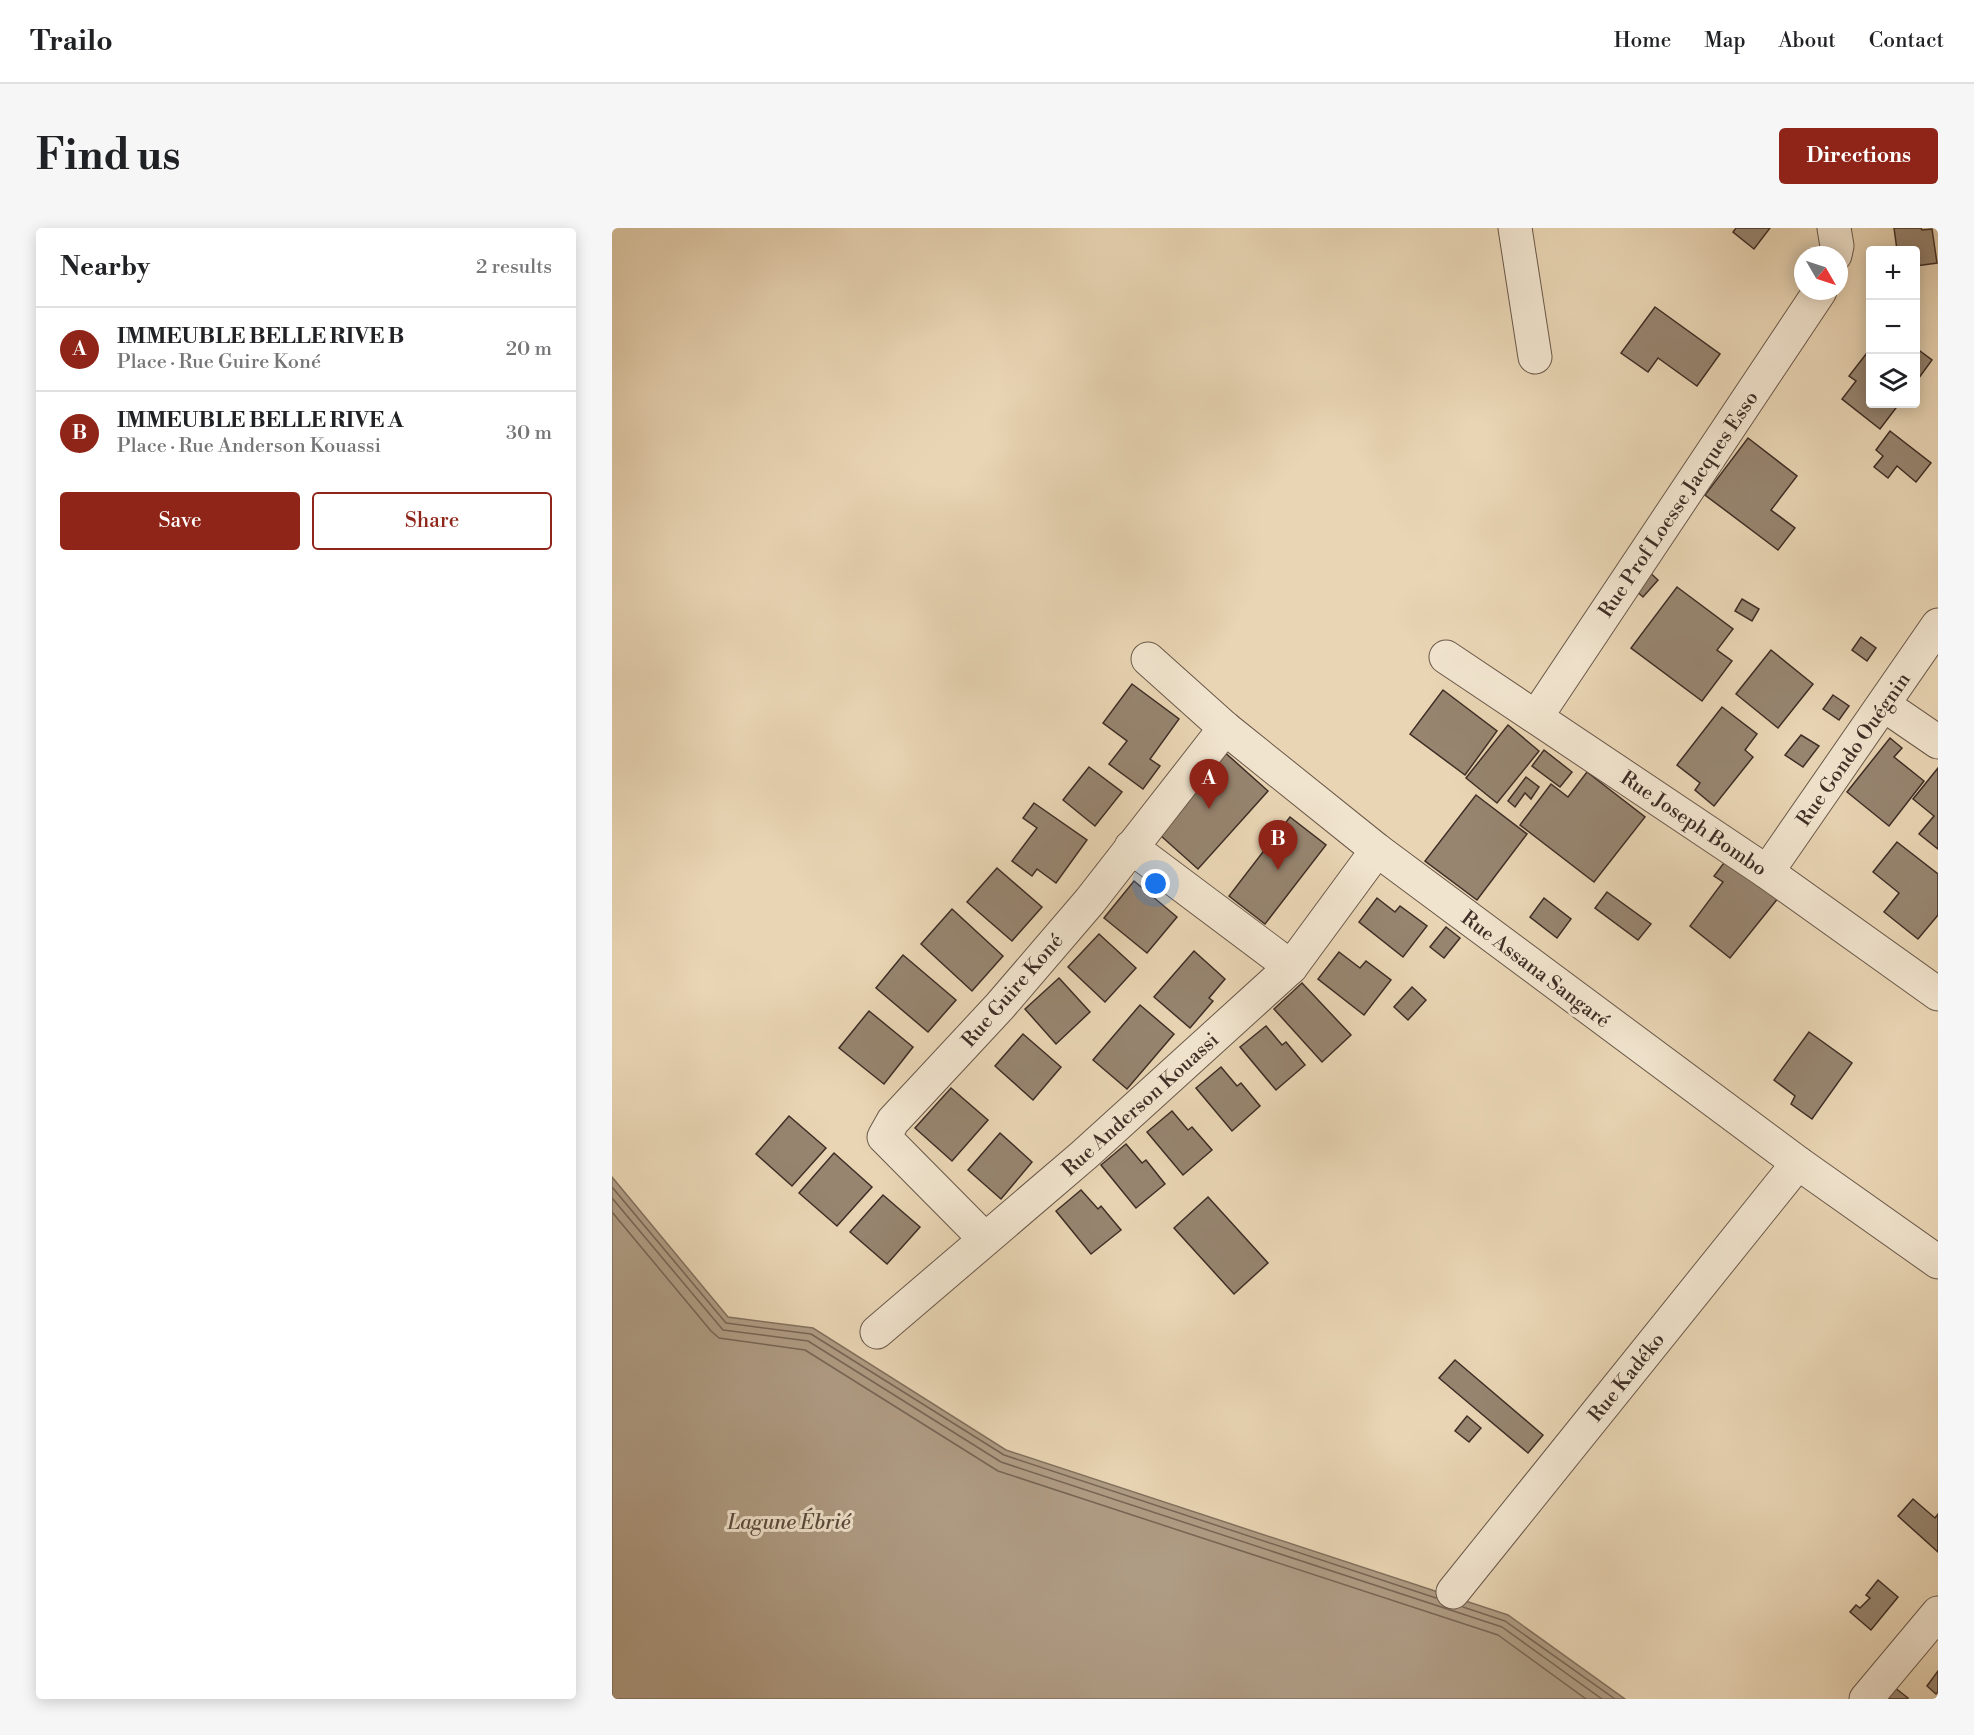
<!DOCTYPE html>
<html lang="en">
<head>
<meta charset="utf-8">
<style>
	body { margin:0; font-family:"Libre Bodoni",serif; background:#f6f6f6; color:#202124 }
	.controls { position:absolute; right:18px; top:18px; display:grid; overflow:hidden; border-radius:6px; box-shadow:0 3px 15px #0003 }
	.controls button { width:54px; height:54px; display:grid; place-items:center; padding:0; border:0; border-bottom:2px solid #e0e0e0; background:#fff; color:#202124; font:30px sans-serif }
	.compass { position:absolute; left:1182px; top:18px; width:54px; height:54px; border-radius:50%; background:#fff; box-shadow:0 3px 15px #0003; rotate:129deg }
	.you { position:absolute; left:544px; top:656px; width:21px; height:21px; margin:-15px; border:4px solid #fff; border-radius:50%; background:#1a73e8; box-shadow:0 0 0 9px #1a73e833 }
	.badge { display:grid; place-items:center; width:39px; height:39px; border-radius:50%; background:#8f2418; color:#fff; font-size:20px; font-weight:700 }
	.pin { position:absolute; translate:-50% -50px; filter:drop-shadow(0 2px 3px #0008) }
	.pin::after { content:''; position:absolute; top:32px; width:21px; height:18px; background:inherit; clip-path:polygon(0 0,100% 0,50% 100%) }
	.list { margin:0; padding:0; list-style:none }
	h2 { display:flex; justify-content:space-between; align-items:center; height:78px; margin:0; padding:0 24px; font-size:26px }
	h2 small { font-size:20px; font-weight:400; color:#757577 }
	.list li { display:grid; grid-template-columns:39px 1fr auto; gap:18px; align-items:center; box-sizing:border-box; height:84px; padding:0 24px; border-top:2px solid #e0e0e0 }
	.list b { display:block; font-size:22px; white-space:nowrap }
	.list p { margin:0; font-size:20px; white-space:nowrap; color:#757577 }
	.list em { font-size:20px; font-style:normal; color:#757577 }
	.actions { display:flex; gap:12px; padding:18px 24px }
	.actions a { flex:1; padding:14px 0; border:2px solid #8f2418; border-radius:6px; text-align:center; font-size:21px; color:#8f2418 }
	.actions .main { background:#8f2418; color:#fff }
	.icon { flex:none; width:33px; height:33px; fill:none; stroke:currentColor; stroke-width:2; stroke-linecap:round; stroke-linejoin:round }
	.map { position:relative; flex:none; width:1326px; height:1471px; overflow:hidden; border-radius:6px }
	header { display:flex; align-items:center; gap:36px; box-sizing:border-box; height:84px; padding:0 30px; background:#fff; border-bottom:2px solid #e0e0e0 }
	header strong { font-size:28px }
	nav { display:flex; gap:33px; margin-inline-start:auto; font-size:21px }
	.intro { display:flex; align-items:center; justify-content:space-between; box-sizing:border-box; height:144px; padding:0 36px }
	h1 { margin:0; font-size:42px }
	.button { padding:15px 27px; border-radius:6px; background:#8f2418; color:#fff; font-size:21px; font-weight:700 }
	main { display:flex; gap:36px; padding:0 36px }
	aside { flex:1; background:#fff; border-radius:6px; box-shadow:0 3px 15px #0003 }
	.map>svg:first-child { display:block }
	.water { fill:#af9c84; stroke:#82705e; stroke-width:1.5 }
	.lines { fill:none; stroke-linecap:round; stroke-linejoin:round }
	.shore { stroke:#776555; stroke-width:1.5 }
	.building { fill:#978570; stroke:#3f2e26; stroke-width:1.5 }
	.minor-casing { stroke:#6a584a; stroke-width:35 }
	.minor { stroke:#f1e4ce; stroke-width:33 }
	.labels { text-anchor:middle; stroke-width:6; stroke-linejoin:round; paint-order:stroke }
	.street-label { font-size:20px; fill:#3f2e26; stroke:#f1e4ce }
	.water-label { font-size:21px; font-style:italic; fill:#5b4a3e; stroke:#f1e4ce }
</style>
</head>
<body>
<header>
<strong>Trailo</strong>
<nav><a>Home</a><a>Map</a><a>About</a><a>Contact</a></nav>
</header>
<div class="intro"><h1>Find us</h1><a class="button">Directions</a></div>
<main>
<aside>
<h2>Nearby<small>2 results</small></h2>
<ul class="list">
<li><span class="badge">A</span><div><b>IMMEUBLE BELLE RIVE B</b><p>Place · Rue Guire Koné</p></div><em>20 m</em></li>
<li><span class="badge">B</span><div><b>IMMEUBLE BELLE RIVE A</b><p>Place · Rue Anderson Kouassi</p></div><em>30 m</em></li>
</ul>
<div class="actions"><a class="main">Save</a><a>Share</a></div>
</aside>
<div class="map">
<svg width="1326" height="1471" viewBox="0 0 1326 1471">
	<rect width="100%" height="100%" fill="#e9d5b4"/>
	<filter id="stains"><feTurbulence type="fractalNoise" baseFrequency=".00333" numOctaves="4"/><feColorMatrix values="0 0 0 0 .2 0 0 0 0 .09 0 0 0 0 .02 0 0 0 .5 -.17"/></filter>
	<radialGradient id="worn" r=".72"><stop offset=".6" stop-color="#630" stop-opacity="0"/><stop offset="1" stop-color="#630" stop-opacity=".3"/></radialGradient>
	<polygon class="water" points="0,949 116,1089 201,1100 394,1222 896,1387 1013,1471 0,1471"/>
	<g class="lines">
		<g class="shore">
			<polyline points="0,959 114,1095 199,1106 392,1227 824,1370"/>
			<polyline points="0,970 111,1102 196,1113 389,1234 890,1399 990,1471"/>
			<polyline points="0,984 99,1103 107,1110 193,1122 386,1243 886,1407 974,1471"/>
			<polyline points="851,1379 893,1393 1003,1471"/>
		</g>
	</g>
	<g class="building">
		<polygon points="1124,0 1158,0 1142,21 1121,4"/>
		<polygon points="1282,0 1309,0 1310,2 1320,1 1325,35 1304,38 1304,22 1285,22"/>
		<polygon points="1043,79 1108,126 1085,158 1046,130 1036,144 1009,125"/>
		<polygon points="1304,120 1320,132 1304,154"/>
		<polygon points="1258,121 1258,176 1287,176 1268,201 1230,171 1244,153 1237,148"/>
		<polygon points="1278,203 1319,235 1304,254 1285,238 1276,250 1262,239 1271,228 1264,222"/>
		<polygon points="1136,210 1185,248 1159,282 1183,300 1166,322 1093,267"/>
		<polygon points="1035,342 1046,352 1031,369 1021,360"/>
		<polygon points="1065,359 1121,401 1105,422 1120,433 1090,473 1019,420"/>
		<polygon points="1130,371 1147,381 1140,393 1123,383"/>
		<polygon points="1249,409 1264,420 1255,433 1240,422"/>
		<polygon points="1159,422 1201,456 1166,500 1124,466"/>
		<polygon points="520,456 567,491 538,531 548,538 531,561 497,536 515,513 491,495"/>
		<polygon points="831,462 885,503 853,547 798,506"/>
		<polygon points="1221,467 1237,478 1227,492 1211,481"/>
		<polygon points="1110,479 1145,506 1133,522 1141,529 1102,578 1083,562 1088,555 1065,537"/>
		<polygon points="896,497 927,523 885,575 854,550"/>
		<polygon points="1189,507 1207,518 1191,539 1173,527"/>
		<polygon points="1278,510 1290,520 1282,529 1312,553 1277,598 1235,564"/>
		<polygon points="609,521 656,563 586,641 539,599"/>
		<polygon points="932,522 960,544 948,559 920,538"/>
		<polygon points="477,539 510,564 483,598 451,572"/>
		<polygon points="1326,540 1326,621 1307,606 1322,588 1301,571"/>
		<polygon points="975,544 1033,589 982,654 908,597 939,556 956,569"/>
		<polygon points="914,549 927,559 919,571 913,565 903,579 896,573"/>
		<polygon points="864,567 915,606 865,672 813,633"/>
		<polygon points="422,575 475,612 444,655 425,641 420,648 400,633 425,600 411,590"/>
		<polygon points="678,589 714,617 653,696 617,668"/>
		<polygon points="1285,614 1326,646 1326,687 1306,711 1272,684 1287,665 1261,644"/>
		<polygon points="1115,631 1167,669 1118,730 1078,698 1111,654 1102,648"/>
		<polygon points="385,640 430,679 400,713 355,674"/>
		<polygon points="522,653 565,689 535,725 492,690"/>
		<polygon points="995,664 1039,696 1026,712 983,680"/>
		<polygon points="765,670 783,684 788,678 815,698 791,729 747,694"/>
		<polygon points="932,670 959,691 945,710 918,689"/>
		<polygon points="340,681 391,728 360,763 309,716"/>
		<polygon points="834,699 848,710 832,730 818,719"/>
		<polygon points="487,706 524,740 493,774 456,739"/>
		<polygon points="582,723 613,751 597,770 601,773 578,800 542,769"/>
		<polygon points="727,724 748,740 754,733 779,752 752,787 706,751"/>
		<polygon points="291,727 344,772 316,804 264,760"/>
		<polygon points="447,750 478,784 444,816 413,781"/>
		<polygon points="690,755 739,807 710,834 662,781"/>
		<polygon points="800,759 814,772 796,792 782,779"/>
		<polygon points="528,777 562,806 515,861 481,832"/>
		<polygon points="257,783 301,819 272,856 227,820"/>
		<polygon points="654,798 670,817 674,814 693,837 664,862 628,819"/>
		<polygon points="1197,804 1240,835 1200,891 1179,876 1183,868 1162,852"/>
		<polygon points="411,806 449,839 421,872 383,838"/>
		<polygon points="609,839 625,858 629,855 648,878 620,903 584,860"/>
		<polygon points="339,860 376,892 340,933 303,900"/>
		<polygon points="560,883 576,902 580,899 600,922 571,947 535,904"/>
		<polygon points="177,888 214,920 180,958 144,926"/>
		<polygon points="388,905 420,934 389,971 356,942"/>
		<polygon points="514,916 530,935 534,932 553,956 524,980 489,937"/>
		<polygon points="222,925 260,959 225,998 187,965"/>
		<polygon points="469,962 486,981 489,978 509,1002 479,1026 444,983"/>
		<polygon points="271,967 308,999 275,1036 238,1004"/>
		<polygon points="596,969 656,1035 622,1066 562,1000"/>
		<polygon points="843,1132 931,1207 916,1225 827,1150"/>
		<polygon points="855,1188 869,1200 857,1214 843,1203"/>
		<polygon points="1301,1271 1323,1290 1326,1286 1326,1324 1286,1288"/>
		<polygon points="1266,1352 1286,1369 1259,1402 1238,1384 1244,1377 1248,1380 1258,1370 1254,1367"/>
		<polygon points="1326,1443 1326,1464 1324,1466 1315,1458"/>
		<polygon points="1282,1459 1296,1470 1295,1471 1272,1471"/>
	</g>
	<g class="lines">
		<g class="minor-casing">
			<g id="minor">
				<polyline points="903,0 923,129"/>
				<polyline points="1222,0 1225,18 1223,27"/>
				<polyline points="834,429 1155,644 1326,766"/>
				<polyline points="536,431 613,500 765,622 1186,935 1326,1034"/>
				<polyline points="1272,477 1326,514"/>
				<polyline points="924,489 1208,63"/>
				<polyline points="519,619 679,739"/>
				<polyline points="1155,644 1326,397"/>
				<polyline points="373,1011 272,909 281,893 388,778 478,673 613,500"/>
				<polyline points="265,1104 472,927 679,739 765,622"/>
				<polyline points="841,1364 1186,935"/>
				<polyline points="1254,1471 1326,1385"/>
			</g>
		</g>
		<use href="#minor" class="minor"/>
	</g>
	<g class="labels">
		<g class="street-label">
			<text transform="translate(1066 276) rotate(-56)" y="7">Rue Prof Loesse Jacques Esso</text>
			<text transform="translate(1241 521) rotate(-55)" y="7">Rue Gondo Ouégnin</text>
			<text transform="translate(1082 595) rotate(34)" y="7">Rue Joseph Bombo</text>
			<text transform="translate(924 741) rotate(37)" y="7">Rue Assana Sangaré</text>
			<text transform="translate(400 762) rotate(-49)" y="7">Rue Guire Koné</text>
			<text transform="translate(528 876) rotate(-42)" y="7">Rue Anderson Kouassi</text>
			<text transform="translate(1014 1149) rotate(-51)" y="7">Rue Kadéko</text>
		</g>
		<g class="water-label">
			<text x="177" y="1301">Lagune Ébrié</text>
		</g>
	</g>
	<rect width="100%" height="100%" filter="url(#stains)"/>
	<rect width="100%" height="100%" fill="url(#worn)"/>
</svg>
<div class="controls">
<button>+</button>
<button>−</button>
<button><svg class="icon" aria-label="layers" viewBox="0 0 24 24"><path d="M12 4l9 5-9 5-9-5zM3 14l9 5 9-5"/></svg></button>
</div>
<svg class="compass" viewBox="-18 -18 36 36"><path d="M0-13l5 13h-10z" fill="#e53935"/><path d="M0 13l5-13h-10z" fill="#757577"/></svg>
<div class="you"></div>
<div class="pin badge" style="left:597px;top:581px">A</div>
<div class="pin badge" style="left:666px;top:642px">B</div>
</div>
</main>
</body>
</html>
